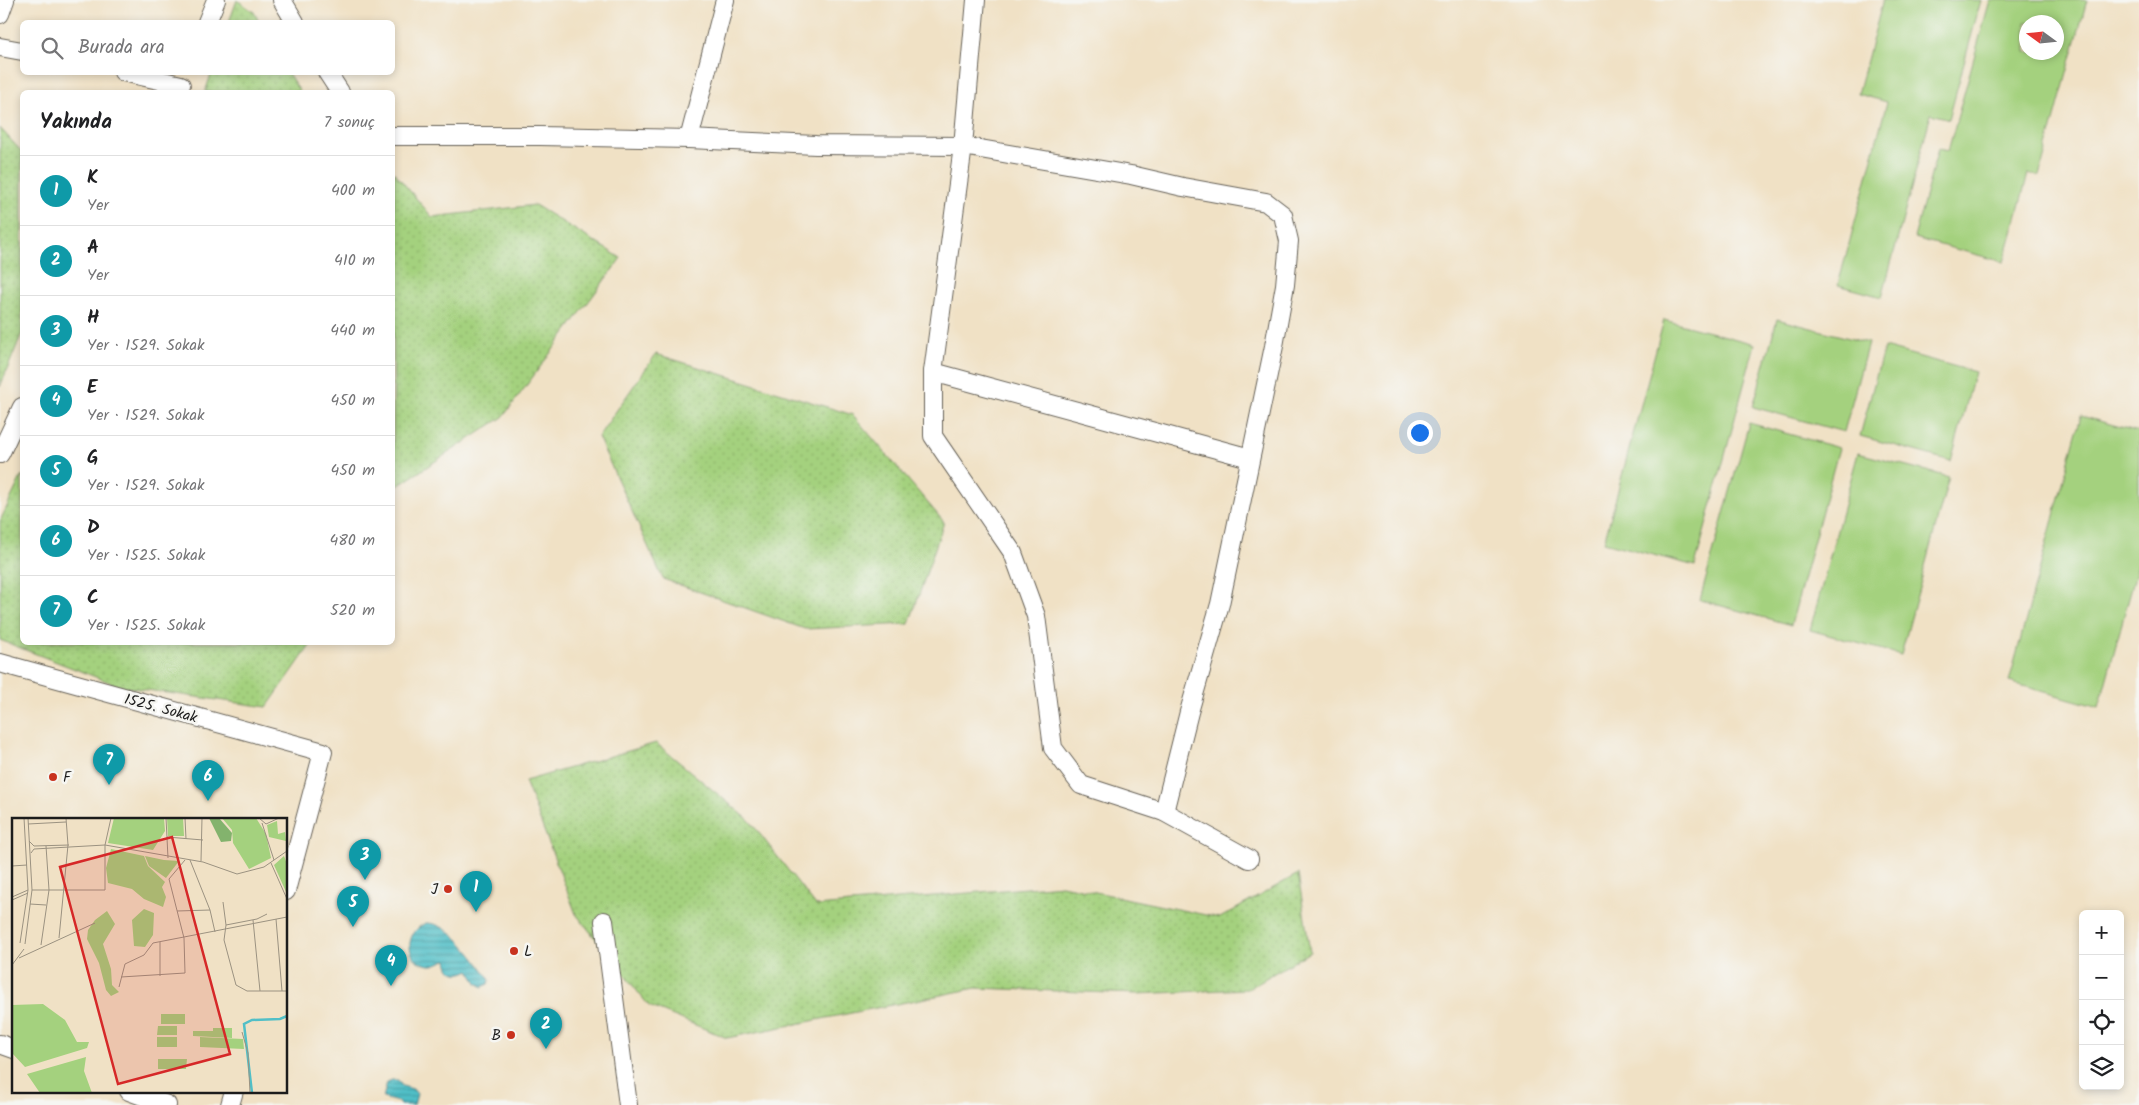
<!DOCTYPE html>
<html lang="tr">
<head>
<meta charset="utf-8">
<style>
	body { margin:0; font-family:Kalam,sans-serif; background:#f6f6f6; color:#202124 }
	.controls { position:absolute; right:15px; bottom:15px; display:grid; overflow:hidden; border-radius:8px; box-shadow:0 2px 8px #0003 }
	.controls button { width:45px; height:45px; display:grid; place-items:center; padding:0; border:0; border-bottom:1px solid #e0e0e0; background:#fff; color:#202124; font:25px sans-serif }
	.compass { position:absolute; left:2019px; top:15px; width:45px; height:45px; border-radius:50%; background:#fff; box-shadow:0 2px 8px #0003; rotate:285deg }
	.you { position:absolute; left:1419px; top:432px; width:18px; height:18px; margin:-12px; border:4px solid #fff; border-radius:50%; background:#1a73e8; box-shadow:0 0 0 8px #1a73e833 }
	.badge { display:grid; place-items:center; width:32px; height:32px; border-radius:50%; background:#c8321e; color:#fff; font-size:16px; font-weight:700 }
	.pin { position:absolute; translate:-50% -41px; filter:drop-shadow(0 1px 2px #0008) }
	.pin::after { content:''; position:absolute; top:26px; width:18px; height:15px; background:inherit; clip-path:polygon(0 0,100% 0,50% 100%) }
	.list { margin:0; padding:0; list-style:none }
	h2 { display:flex; justify-content:space-between; align-items:center; height:65px; margin:0; padding:0 20px; font-size:21px }
	h2 small { font-size:16px; font-weight:400; color:#757577 }
	.list li { display:grid; grid-template-columns:32px 1fr auto; gap:15px; align-items:center; box-sizing:border-box; height:70px; padding:0 20px; border-top:1px solid #e0e0e0 }
	.list b { display:block; font-size:19px; white-space:nowrap }
	.list p { margin:0; font-size:16px; white-space:nowrap; color:#757577 }
	.list em { font-size:16px; font-style:normal; color:#757577 }
	.icon { flex:none; width:28px; height:28px; fill:none; stroke:currentColor; stroke-width:2; stroke-linecap:round; stroke-linejoin:round }
	.map { position:relative; flex:none; width:2139px; height:1105px; overflow:hidden }
	.search { position:absolute; background:#fff; box-shadow:0 2px 8px #0003; left:20px; top:20px; width:375px; height:55px; display:flex; align-items:center; gap:12px; box-sizing:border-box; padding:0 18px; border-radius:8px; color:#757577; font-size:19px }
	.panel { position:absolute; background:#fff; box-shadow:0 2px 8px #0003; left:20px; top:90px; width:375px; height:555px; border-radius:8px }
	.map>svg:first-child { display:block }
	.green { fill:url(#green-dots); stroke:#60764d }
	.pitch { fill:#a4d17e; stroke:#60764d; fill-rule:evenodd }
	.water { fill:url(#water-rules); stroke:#366e72 }
	.lines { fill:none; stroke-linecap:round; stroke-linejoin:round }
	.minor-casing { stroke:#666157; stroke-width:20 }
	.minor { stroke:#fff; stroke-width:18 }
	.poi-dot { fill:#c8321e; stroke:#f6f6f2; stroke-width:2 }
	.labels { text-anchor:middle; stroke-width:5; stroke-linejoin:round; paint-order:stroke }
	.street-label { font-size:15px; fill:#1c1c1c; stroke:#f6f6f2 }
	.poi-label { font-size:15px; fill:#1c1c1c; stroke:#f6f6f2; text-anchor:start }
	.inset-river { fill:none; stroke:#51bfc7; stroke-width:2.5 }
	.inset-road { fill:none; stroke:#9b9281; stroke-width:1 }
	.view { fill:#d62828; fill-opacity:0.15; stroke:#d62828; stroke-width:2.5 }
	.inset-edge { fill:none; stroke:#1c1c1c; stroke-width:2.5 }
</style>
</head>
<body>
<div class="map">
<svg width="2139" height="1105" viewBox="0 0 2139 1105">
	<defs>
		<pattern id="green-dots" width="8" height="8" patternUnits="userSpaceOnUse" patternTransform="scale(1.25)"><rect width="8" height="8" fill="#a4d17e"/><path d="M2 2h.1M6 6h.1" fill="none" stroke="#8db36c" stroke-width="1.8" stroke-linecap="round"/></pattern>
		<pattern id="water-rules" width="6" height="5" patternUnits="userSpaceOnUse" patternTransform="scale(1.25)"><rect width="6" height="5" fill="#51bfc7"/><path d="M0 2.5h6" fill="none" stroke="#429aa1"/></pattern>
	</defs>
	<rect width="100%" height="100%" fill="#f6f6f2"/>
	<filter id="ink" filterUnits="userSpaceOnUse"><feTurbulence type="fractalNoise" baseFrequency=".02" numOctaves="2"/><feDisplacementMap in="SourceGraphic" scale="10" xChannelSelector="R" yChannelSelector="G"/><feConvolveMatrix kernelMatrix="1 2 1 2 8 2 1 2 1" color-interpolation-filters="sRGB"/></filter>
	<filter id="wash" filterUnits="userSpaceOnUse"><feTurbulence type="fractalNoise" baseFrequency=".0096" numOctaves="4" result="noise"/><feDisplacementMap in="SourceGraphic" scale="20" xChannelSelector="R" yChannelSelector="G"/><feGaussianBlur stdDeviation="1.12" result="paint"/><feColorMatrix in="noise" values="0 0 0 0 0 0 0 0 0 0 0 0 0 0 0 0 0 1.4 0 .05"/><feComposite in="paint" operator="in"/></filter>
	<g filter="url(#wash)">
		<rect width="100%" height="100%" fill="#f0e1c5"/>
		<g class="green">
			<polygon points="237,0 254,12 259,22 229,22"/>
			<polygon points="212,72 288,73 300,92 205,92"/>
			<polygon points="0,128 22,152 22,333 0,387"/>
			<polygon points="394,172 432,217 535,205 621,258 503,417 393,489"/>
			<polygon points="656,354 853,415 944,522 909,624 805,629 663,579 598,437"/>
			<polygon points="22,475 22,642 312,643 267,707 119,686 0,640 0,521"/>
			<polygon points="656,743 749,820 816,906 1062,885 1220,918 1298,874 1310,952 1247,989 1137,994 976,988 727,1038 649,1006 576,914 525,781"/>
		</g>
		<g class="pitch">
			<polygon points="1883,0 1981,0 1949,119 1931,114 1882,297 1838,285 1887,102 1858,94"/>
			<path d="M1990,0h97l-48,176 -11,-2 -24,88 -90,-24 24,-89 10,2zM2026,22h30v30h-30z"/>
			<polygon points="1777,319 1868,343 1844,432 1753,407"/>
			<polygon points="1664,320 1755,344 1695,566 1604,542"/>
			<polygon points="1884,347 1975,372 1951,461 1860,436"/>
			<polygon points="2081,416 2139,432 2139,561 2099,707 2009,682"/>
			<polygon points="1749,423 1839,448 1791,625 1700,600"/>
			<polygon points="1858,453 1949,477 1901,655 1810,630"/>
		</g>
		<g class="water">
			<path d="M426,923c24,-1 50,36 62,54l2,3 -2,4 -5,3 -5,-3 -9,-14c-12,7 -20,3 -22,-10 -6,1 -11,6 -18,5 -25,-3 -25,-33 -3,-42z"/>
			<polygon points="392,1080 398,1080 402,1086 413,1089 417,1094 414,1105 400,1105 398,1102 383,1098 387,1082"/>
		</g>
	</g>
	<g filter="url(#ink)">
		<g class="lines">
			<g class="minor-casing">
				<g id="minor">
					<polyline points="282,0 295,22"/>
					<polyline points="976,0 963,146 933,372 933,436 1013,553 1036,616 1053,748 1081,785 1164,812 1249,859"/>
					<polyline points="0,14 5,0"/>
					<polyline points="207,22 216,0"/>
					<polyline points="0,47 22,51"/>
					<polyline points="123,72 181,85"/>
					<polyline points="327,72 340,92"/>
					<polyline points="392,136 540,136 689,139 816,145 963,146 1131,175 1183,187 1266,202 1283,215 1289,241 1285,285 1274,346 1220,604 1189,712 1164,812"/>
					<polyline points="689,139 725,0"/>
					<polyline points="933,372 1250,458"/>
					<polyline points="0,454 22,407"/>
					<polyline points="0,663 323,752 286,891"/>
					<polyline points="604,921 628,1105"/>
					<polyline points="0,1044 14,1049"/>
					<polyline points="129,1091 167,1105"/>
					<polyline points="230,1105 234,1091"/>
				</g>
			</g>
			<use href="#minor" class="minor"/>
		</g>
	</g>
	<g class="poi-dot">
		<circle cx="53" cy="777" r="5"/>
		<circle cx="448" cy="889" r="5"/>
		<circle cx="514" cy="951" r="5"/>
		<circle cx="511" cy="1035" r="5"/>
	</g>
	<g class="labels">
		<g class="street-label">
			<text transform="translate(161 708) rotate(15)" y="5">1525. Sokak</text>
		</g>
		<g class="poi-label">
			<text x="63" y="782">F</text>
			<text x="438" y="894" text-anchor="end">J</text>
			<text x="524" y="956">L</text>
			<text x="501" y="1040" text-anchor="end">B</text>
		</g>
	</g>
	<g transform="translate(12 818)">
		<rect width="275" height="275" fill="#f0e1c5"/>
		<path d="M102,0h50l1,13 -12,19 -45,-7zM155,0h16l1,18h-16zM210,0h34l10,16 5,24 -22,11 -16,-26 -1,-13zM265,3l1,13 7,-2 1,9 -17,-4 -2,-12zM99,31l33,7 4,10 17,16 -3,5 4,10 -3,10 -19,-8 -12,-10 -24,-6 -2,-15zM133,38l19,4 15,1 -13,17 -17,-12zM272,38l3,8v30l-13,-29zM132,91l10,4 -1,22 -8,12 -11,-1 -2,-26zM95,93l8,13 -12,20 8,25 1,16 7,7 -8,4 -5,-6 -7,-27 -12,-24 1,-9 7,-10zM31,186l22,16 12,22h12l-2,6 -62,19 -13,-14v-48zM74,239l-2,14 8,22h-52l-13,-19z" fill="#a4d17e"/>
		<path d="M197,0h10l13,15 -1,8 -10,1z" fill="#83b36d"/>
		<path d="M149,196h24v10h-24zM146,208h19v9h-20zM201,210h19v10l-39,-2v-5h20zM145,219h20v10h-20zM188,219l43,2 1,10 -44,-2zM146,241h29l-1,10h-28z" fill="#a4d17e"/>
		<path class="inset-river" d="M240,275l-8,-69 8,-4 28,-1 7,-3"/>
		<path class="inset-road" d="M154,0l2,40M173,0l1,21M247,0l7,6 13,-6M250,5l12,37M16,6l38,-2M155,19l36,3M17,23l5,5 35,-1M19,35l3,-4 71,-4 98,17 34,12 27,-7 23,-16M178,42l20,50M189,43l1,-43M259,45l16,36M0,48l15,-1M20,72h73v-45l6,-27M0,79l16,-7M0,82l16,-7M211,84l3,23 -2,15 12,45 11,6h40M18,86l16,1M165,93l33,-1 5,22M264,101l6,72M241,102l7,71M214,107l31,-6 10,-5M47,120l9,-93 -2,-27M8,125l8,-53 -4,-72M13,126l7,-54 -4,-72M29,127l8,-55 -3,-44M7,140l76,-35M0,147l12,-16M148,158v-34M109,159l64,-4 -1,-35 -15,-59 16,-19M107,169l6,-23 19,-9 9,-12 134,-26M230,214l6,21 2,40"/>
		<path class="view" d="M160,19l58,217 -112,30 -58,-217z"/>
		<rect width="275" height="275" class="inset-edge"/>
	</g>
</svg>
<div class="controls">
<button>+</button>
<button>−</button>
<button><svg class="icon" aria-label="locate" viewBox="0 0 24 24"><circle cx="12" cy="12" r="6"/><path d="M12 2v4M12 18v4M2 12h4M18 12h4"/></svg></button>
<button><svg class="icon" aria-label="layers" viewBox="0 0 24 24"><path d="M12 4l9 5-9 5-9-5zM3 14l9 5 9-5"/></svg></button>
</div>
<svg class="compass" viewBox="-18 -18 36 36"><path d="M0-13l5 13h-10z" fill="#e53935"/><path d="M0 13l5-13h-10z" fill="#757577"/></svg>
<div class="you"></div>
<div class="pin badge" style="left:476px;top:912px;background:#0f9aa8">1</div>
<div class="pin badge" style="left:546px;top:1049px;background:#0f9aa8">2</div>
<div class="pin badge" style="left:365px;top:880px;background:#0f9aa8">3</div>
<div class="pin badge" style="left:391px;top:986px;background:#0f9aa8">4</div>
<div class="pin badge" style="left:353px;top:927px;background:#0f9aa8">5</div>
<div class="pin badge" style="left:208px;top:801px;background:#0f9aa8">6</div>
<div class="pin badge" style="left:109px;top:785px;background:#0f9aa8">7</div>
<div class="search"><svg class="icon" aria-label="search" viewBox="0 0 24 24"><circle cx="10" cy="10" r="6"/><path d="M15 15l6 6"/></svg>Burada ara</div>
<section class="panel">
<h2>Yakında<small>7 sonuç</small></h2>
<ul class="list">
<li><span class="badge" style="background:#0f9aa8">1</span><div><b>K</b><p>Yer</p></div><em>400 m</em></li>
<li><span class="badge" style="background:#0f9aa8">2</span><div><b>A</b><p>Yer</p></div><em>410 m</em></li>
<li><span class="badge" style="background:#0f9aa8">3</span><div><b>H</b><p>Yer · 1529. Sokak</p></div><em>440 m</em></li>
<li><span class="badge" style="background:#0f9aa8">4</span><div><b>E</b><p>Yer · 1529. Sokak</p></div><em>450 m</em></li>
<li><span class="badge" style="background:#0f9aa8">5</span><div><b>G</b><p>Yer · 1529. Sokak</p></div><em>450 m</em></li>
<li><span class="badge" style="background:#0f9aa8">6</span><div><b>D</b><p>Yer · 1525. Sokak</p></div><em>480 m</em></li>
<li><span class="badge" style="background:#0f9aa8">7</span><div><b>C</b><p>Yer · 1525. Sokak</p></div><em>520 m</em></li>
</ul>
</section>
</div>
</body>
</html>
